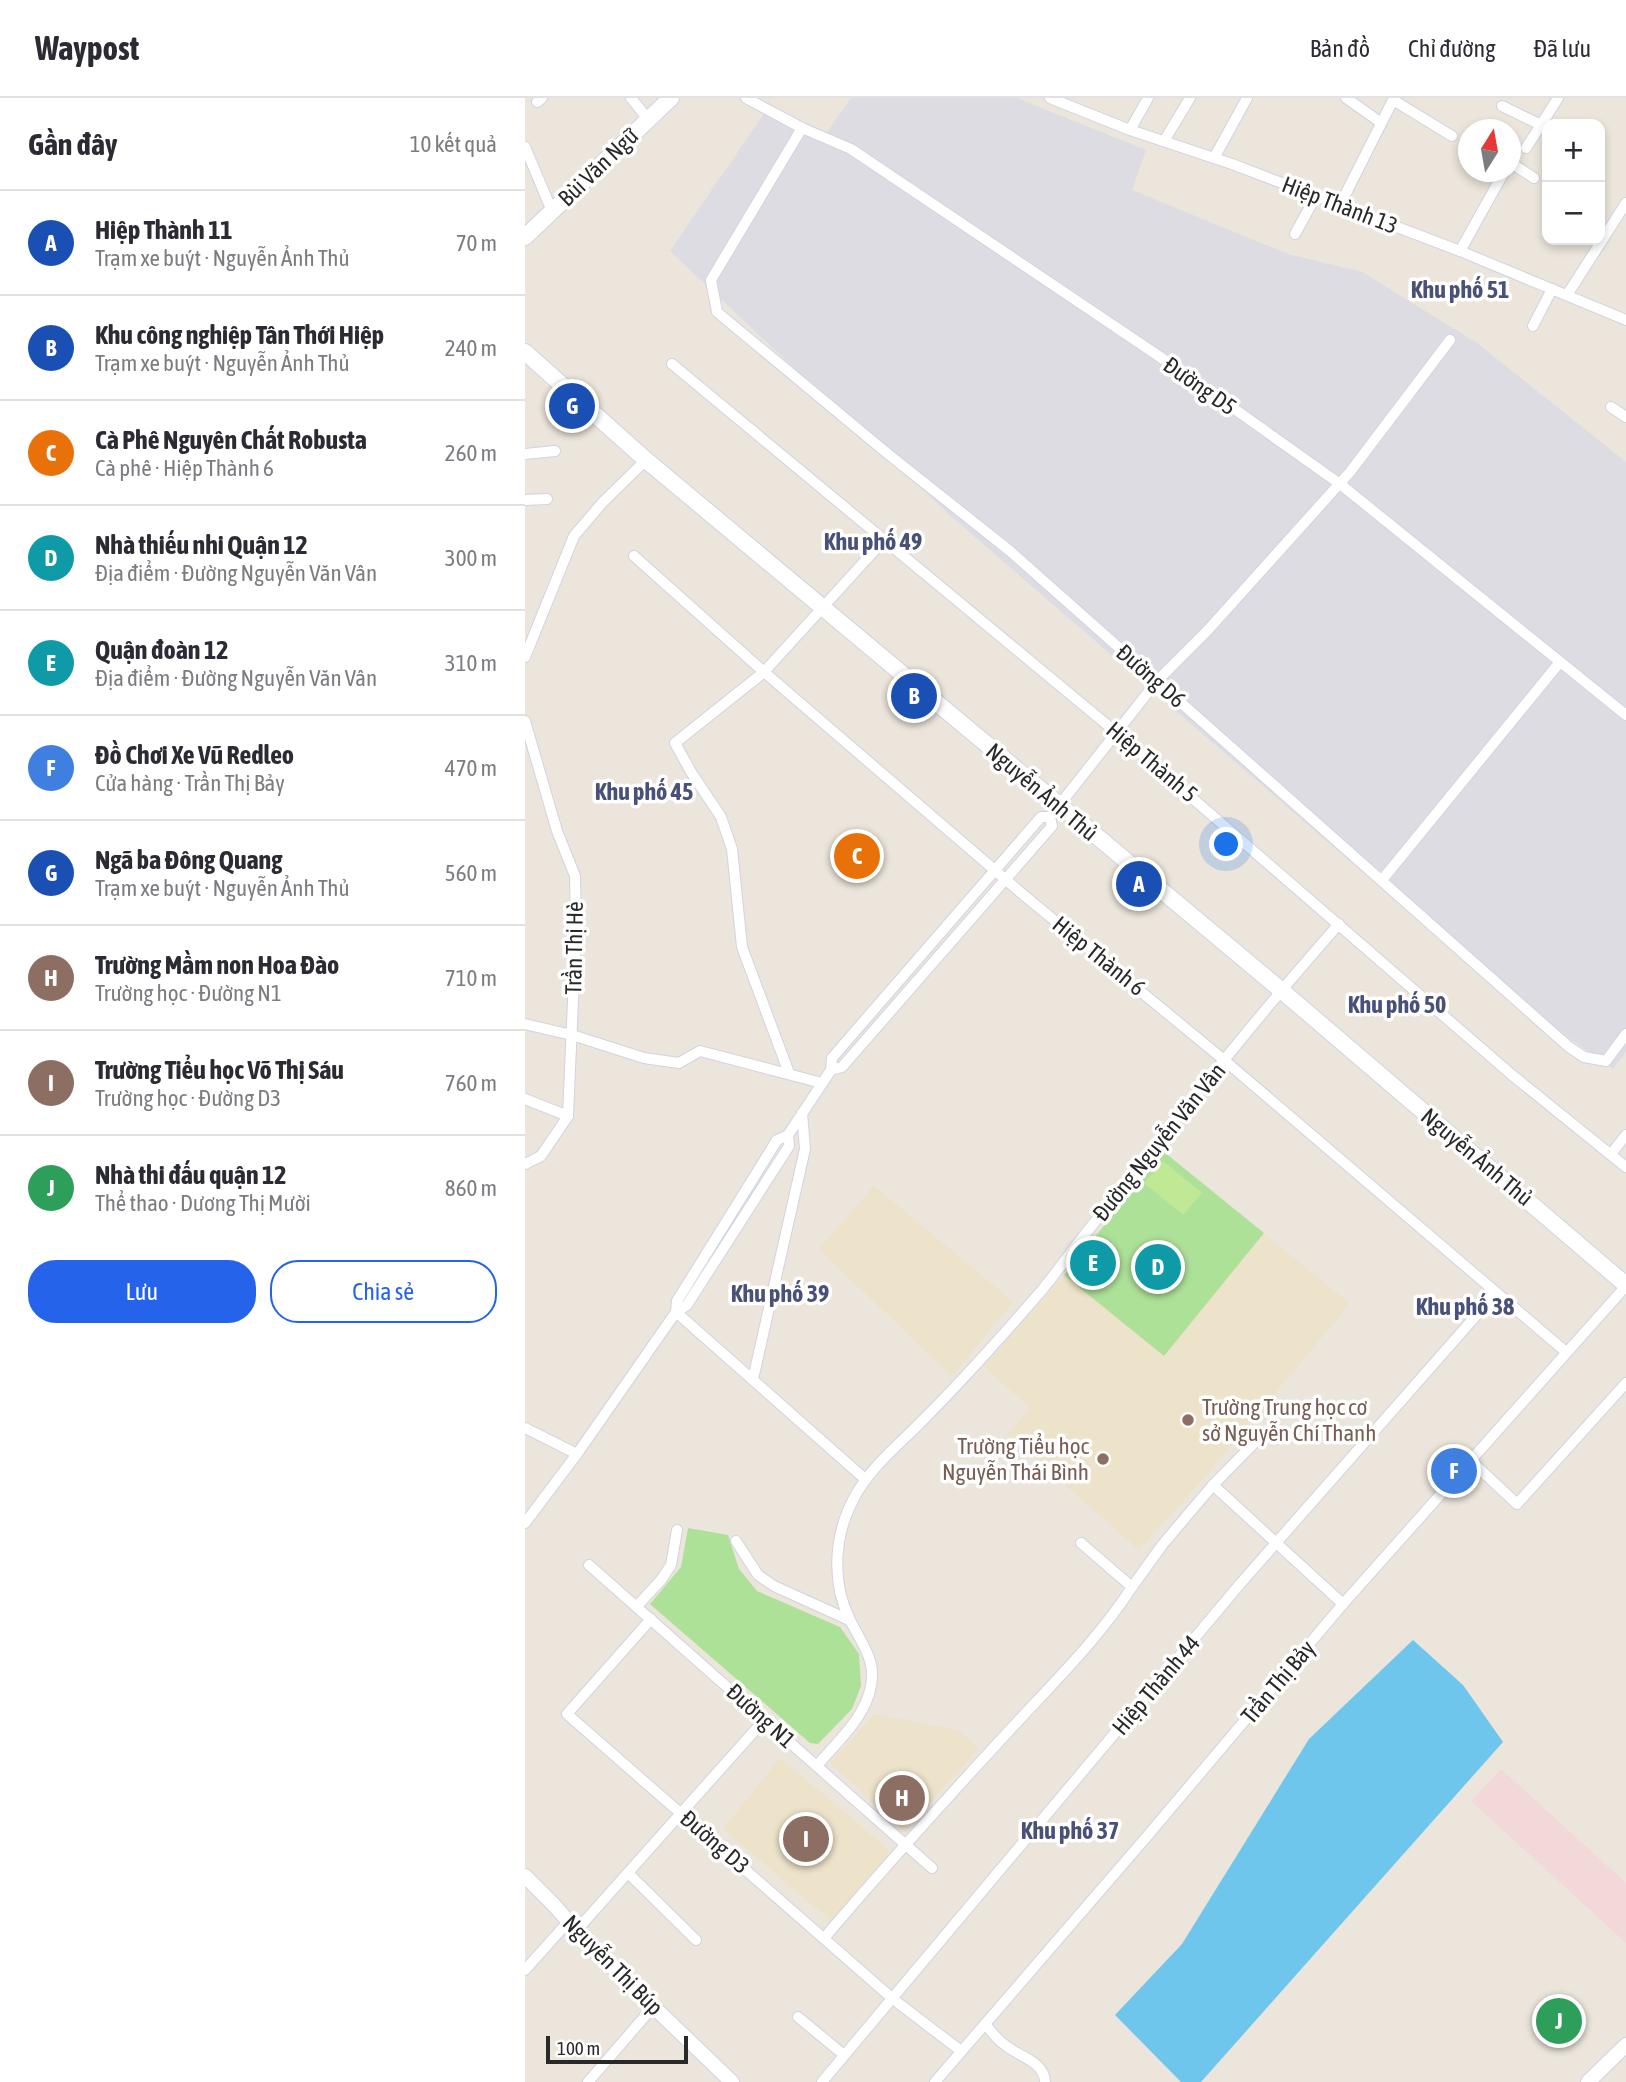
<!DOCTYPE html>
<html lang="vi">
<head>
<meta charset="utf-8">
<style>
	body { margin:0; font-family:"Asap Condensed",sans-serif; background:#f7f7f7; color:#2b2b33 }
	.controls { position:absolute; right:21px; top:21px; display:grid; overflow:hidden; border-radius:14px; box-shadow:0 4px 10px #0003 }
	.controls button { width:63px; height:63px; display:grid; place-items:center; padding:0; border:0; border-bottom:2px solid #e1e1e2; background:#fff; color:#2b2b33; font:35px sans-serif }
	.compass { position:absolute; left:933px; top:21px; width:63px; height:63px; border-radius:50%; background:#fff; box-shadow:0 4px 10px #0003; rotate:11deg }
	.scale { position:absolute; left:21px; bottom:18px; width:142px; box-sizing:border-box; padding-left:7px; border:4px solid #292929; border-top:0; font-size:19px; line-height:24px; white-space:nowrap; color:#292929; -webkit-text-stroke:5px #fff; paint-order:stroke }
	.you { position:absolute; left:702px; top:747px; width:24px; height:24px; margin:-18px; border:5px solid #fff; border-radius:50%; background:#1a73e8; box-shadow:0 0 0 10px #1a73e833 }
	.badge { display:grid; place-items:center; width:46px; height:46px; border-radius:50%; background:#2563eb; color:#fff; font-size:23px; font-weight:700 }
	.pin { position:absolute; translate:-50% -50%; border:4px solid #fff; box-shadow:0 2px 7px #0006 }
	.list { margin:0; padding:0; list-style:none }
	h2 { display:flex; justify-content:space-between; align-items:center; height:91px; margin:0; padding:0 28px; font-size:30px }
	h2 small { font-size:23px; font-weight:400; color:#7c7c81 }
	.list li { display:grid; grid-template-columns:46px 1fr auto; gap:21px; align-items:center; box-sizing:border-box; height:105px; padding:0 28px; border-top:2px solid #e1e1e2 }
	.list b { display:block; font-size:26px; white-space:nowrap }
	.list p { margin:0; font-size:23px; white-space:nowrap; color:#7c7c81 }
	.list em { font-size:23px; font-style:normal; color:#7c7c81 }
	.actions { display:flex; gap:14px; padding:21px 28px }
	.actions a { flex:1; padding:16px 0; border:2px solid #2563eb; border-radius:28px; text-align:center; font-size:24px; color:#2563eb }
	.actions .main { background:#2563eb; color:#fff }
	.map { position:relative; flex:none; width:1101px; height:1984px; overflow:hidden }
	header { display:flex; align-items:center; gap:42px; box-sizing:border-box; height:98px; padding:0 35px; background:#fff; border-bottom:2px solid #e1e1e2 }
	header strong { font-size:33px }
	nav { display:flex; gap:38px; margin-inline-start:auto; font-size:24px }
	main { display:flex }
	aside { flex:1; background:#fff }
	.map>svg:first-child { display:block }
	.industrial { fill:#dedce3 }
	.education { fill:#ede3ca }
	.medical { fill:#f2d8d8 }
	.green { fill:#aee198 }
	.pitch { fill:#c1e894 }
	.water { fill:#6fc6ec }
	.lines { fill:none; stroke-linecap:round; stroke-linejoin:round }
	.minor-casing { stroke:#d0d3e2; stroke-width:12 }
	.tertiary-casing { stroke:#d0d3e2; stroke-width:16 }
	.secondary-casing { stroke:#d0d3e2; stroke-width:18 }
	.minor { stroke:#fff; stroke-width:10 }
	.tertiary { stroke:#fff; stroke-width:14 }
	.secondary { stroke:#fff; stroke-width:16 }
	.education-dot { fill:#8d6e63; stroke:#fff; stroke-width:2.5 }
	.labels { text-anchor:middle; stroke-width:7; stroke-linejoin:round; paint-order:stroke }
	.street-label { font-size:23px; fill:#292929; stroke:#fff }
	.education-label { font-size:23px; fill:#785e54; stroke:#fff; text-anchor:start }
	.neighbourhood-label { font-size:24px; font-weight:bold; fill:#4a5179; stroke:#fff }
</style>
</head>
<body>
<header>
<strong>Waypost</strong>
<nav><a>Bản đồ</a><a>Chỉ đường</a><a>Đã lưu</a></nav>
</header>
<main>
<aside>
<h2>Gần đây<small>10 kết quả</small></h2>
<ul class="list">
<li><span class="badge" style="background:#1a4fb4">A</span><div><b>Hiệp Thành 11</b><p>Trạm xe buýt · Nguyễn Ảnh Thủ</p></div><em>70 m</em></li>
<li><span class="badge" style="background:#1a4fb4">B</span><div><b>Khu công nghiệp Tân Thới Hiệp</b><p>Trạm xe buýt · Nguyễn Ảnh Thủ</p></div><em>240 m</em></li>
<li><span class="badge" style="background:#e8710a">C</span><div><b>Cà Phê Nguyên Chất Robusta</b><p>Cà phê · Hiệp Thành 6</p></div><em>260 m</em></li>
<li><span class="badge" style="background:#0f9aa8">D</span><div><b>Nhà thiếu nhi Quận 12</b><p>Địa điểm · Đường Nguyễn Văn Vân</p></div><em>300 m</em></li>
<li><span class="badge" style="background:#0f9aa8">E</span><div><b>Quận đoàn 12</b><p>Địa điểm · Đường Nguyễn Văn Vân</p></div><em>310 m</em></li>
<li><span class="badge" style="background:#3f7fe0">F</span><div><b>Đồ Chơi Xe Vũ Redleo</b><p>Cửa hàng · Trần Thị Bảy</p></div><em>470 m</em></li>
<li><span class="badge" style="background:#1a4fb4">G</span><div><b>Ngã ba Đông Quang</b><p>Trạm xe buýt · Nguyễn Ảnh Thủ</p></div><em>560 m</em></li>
<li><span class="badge" style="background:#8d6e63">H</span><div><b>Trường Mầm non Hoa Đào</b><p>Trường học · Đường N1</p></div><em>710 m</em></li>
<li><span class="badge" style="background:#8d6e63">I</span><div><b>Trường Tiểu học Võ Thị Sáu</b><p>Trường học · Đường D3</p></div><em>760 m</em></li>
<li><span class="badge" style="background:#2e9e5b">J</span><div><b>Nhà thi đấu quận 12</b><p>Thể thao · Dương Thị Mười</p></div><em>860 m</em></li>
</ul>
<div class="actions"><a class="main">Lưu</a><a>Chia sẻ</a></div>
</aside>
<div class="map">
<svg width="1101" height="1984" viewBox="0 0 1101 1984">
	<rect width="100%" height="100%" fill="#ebe5db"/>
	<polygon class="industrial" points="326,0 492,0 621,52 607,92 763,156 837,174 952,245 1101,364 1101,954 1088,971 960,880 428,420 145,153 240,14 296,43"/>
	<g class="education">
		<polygon points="349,1088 488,1204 427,1278 294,1151"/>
		<polygon points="739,1135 825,1206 673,1387 614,1452 482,1336 506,1310 459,1269 539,1177 639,1257"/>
		<polygon points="349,1616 432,1632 453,1650 380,1734 305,1665"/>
		<polygon points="255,1660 363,1751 364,1759 312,1820 304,1821 198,1731"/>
	</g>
	<polygon class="medical" points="976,1671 1101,1785 1101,1845 946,1703"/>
	<g class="green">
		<polygon points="639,1054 739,1135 639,1258 539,1177"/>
		<polygon points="163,1430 203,1437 214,1471 232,1493 315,1529 334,1556 336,1588 327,1611 293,1646 285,1645 125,1506 156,1469"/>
	</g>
	<polygon class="pitch" points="638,1063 677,1095 658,1117 619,1085"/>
	<polygon class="water" points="888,1542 938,1587 978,1644 676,1984 656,1984 590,1917 657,1846 784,1641"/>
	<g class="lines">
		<g class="minor-casing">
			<g id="minor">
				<polyline points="106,0 123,21"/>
				<polyline points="221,0 277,30 326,51 653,271 815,386 1101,617"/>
				<polyline points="525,0 605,32 707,66 935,153 1101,222"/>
				<polyline points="821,0 855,24"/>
				<polyline points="868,2 927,38"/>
				<polyline points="12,4 17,0"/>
				<polyline points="977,8 1016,27 1033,0"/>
				<polyline points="277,30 186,182 192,214 363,356 485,453 1044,949 1059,959 1081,963 1101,936"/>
				<polyline points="605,32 623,0"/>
				<polyline points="639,43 665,0"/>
				<polyline points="0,49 27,113"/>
				<polyline points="1001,50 1016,27"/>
				<polyline points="689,60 722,0"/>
				<polyline points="986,65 1009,80"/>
				<polyline points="815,107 869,0"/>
				<polyline points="770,136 791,98"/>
				<polyline points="935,153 979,74"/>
				<polyline points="1042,197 1101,105"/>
				<polyline points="1008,228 1027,191"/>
				<polyline points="147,266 592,635 987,977 1101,1069"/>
				<polyline points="1086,309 1101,319"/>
				<polyline points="0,356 30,353"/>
				<polyline points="0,402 22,401"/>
				<polyline points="109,458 239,574 501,799 699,962 1041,1254"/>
				<polyline points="0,559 49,438 78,404 121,362"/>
				<polyline points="0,623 32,733 50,778 51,833 43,1018 16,1058 0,1066"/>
				<polyline points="857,782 1035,564"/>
				<polyline points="0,926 47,937 119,960 154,965 175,953 297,985"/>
				<polyline points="306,972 317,969 527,728 525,719 632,583 682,533 825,374 925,242"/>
				<polyline points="264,975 217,849 207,751 196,719 166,674 150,645 239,574 359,442"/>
				<polyline points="0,1001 43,1018"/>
				<polyline points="1086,1056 1101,1037"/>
				<polyline points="151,1214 152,1203 252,1042 263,1037 306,972 307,960 516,719 525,719"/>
				<polyline points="151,1214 340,1381"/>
				<polyline points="228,1281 280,1051 277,1015"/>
				<polyline points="0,1330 52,1356"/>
				<polyline points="738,1336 688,1387 818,1506"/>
				<polyline points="945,1362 992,1406 1101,1285"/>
				<polyline points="0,1425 52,1356 151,1214 162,1207 264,1048 263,1037"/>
				<polyline points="211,1443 233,1477 249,1488 324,1522"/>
				<polyline points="64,1467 407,1770"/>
				<polyline points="607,1489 638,1446 688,1387"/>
				<polyline points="112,1508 136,1482 146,1467 152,1432"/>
				<polyline points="126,1521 42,1616 368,1901 436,1953"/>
				<path d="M292,1668c18,-22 44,-45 52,-72 10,-31 -6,-48 -19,-74 -19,-38 -16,-85 4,-122 16,-31 46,-54 70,-79 41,-41 80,-85 118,-129 18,-22 34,-45 52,-67 80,-101 160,-203 245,-299"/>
				<polyline points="103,1775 171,1842"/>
				<polyline points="51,1833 240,1621"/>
				<path d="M299,1840c60,-70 121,-138 184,-206 43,-47 89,-91 124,-145l-51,-44"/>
				<polyline points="0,1872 43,1824"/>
				<polyline points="273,1919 319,1957"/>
				<path d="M460,1926c6,7 12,16 20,21 13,11 40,17 40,37"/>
				<polyline points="63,1984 128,1909"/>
				<polyline points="297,1984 715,1486 971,1195"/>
				<polyline points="410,1984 624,1736 818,1506 1101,1188"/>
			</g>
		</g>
		<g class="tertiary-casing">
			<g id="tertiary">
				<polyline points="0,1778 29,1807 63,1846 207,1984"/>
				<polyline points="1063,1984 1101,1947"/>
			</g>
		</g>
		<g class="secondary-casing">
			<g id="secondary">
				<polyline points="0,139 146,0"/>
				<polyline points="0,254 121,362 756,892 1101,1187"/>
			</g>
		</g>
		<use href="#minor" class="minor"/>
		<use href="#tertiary" class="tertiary"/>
		<use href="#secondary" class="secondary"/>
	</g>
	<g class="education-dot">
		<circle cx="663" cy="1322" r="7"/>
		<circle cx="578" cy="1361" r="7"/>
	</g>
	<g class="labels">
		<g class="street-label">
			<text transform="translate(73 69) rotate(-44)" y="8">Bùi Văn Ngữ</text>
			<text transform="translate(815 107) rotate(21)" y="8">Hiệp Thành 13</text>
			<text transform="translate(675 288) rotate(35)" y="8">Đường D5</text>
			<text transform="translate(626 578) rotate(41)" y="8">Đường D6</text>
			<text transform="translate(627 664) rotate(40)" y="8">Hiệp Thành 5</text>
			<text transform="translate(517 694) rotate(40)" y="8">Nguyễn Ảnh Thủ</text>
			<text transform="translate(49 850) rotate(-89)" y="8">Trần Thị Hè</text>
			<text transform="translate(574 858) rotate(39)" y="8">Hiệp Thành 6</text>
			<text transform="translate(634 1044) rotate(-51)" y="8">Đường Nguyễn Văn Vân</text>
			<text transform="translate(952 1059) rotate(40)" y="8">Nguyễn Ảnh Thủ</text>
			<text transform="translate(753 1584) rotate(-50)" y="8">Trần Thị Bảy</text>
			<text transform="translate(631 1587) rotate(-50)" y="8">Hiệp Thành 44</text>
			<text transform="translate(236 1618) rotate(42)" y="8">Đường N1</text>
			<text transform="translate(190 1744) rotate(41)" y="8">Đường D3</text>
			<text transform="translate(88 1867) rotate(45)" y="8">Nguyễn Thị Búp</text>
		</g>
		<g class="education-label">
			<text x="677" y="1317">Trường Trung học cơ<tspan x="677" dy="26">sở Nguyễn Chí Thanh</tspan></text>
			<text x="564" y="1356" text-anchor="end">Trường Tiểu học<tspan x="564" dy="26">Nguyễn Thái Bình</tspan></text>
		</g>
		<g class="neighbourhood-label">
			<text x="935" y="200">Khu phố 51</text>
			<text x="348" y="452">Khu phố 49</text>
			<text x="119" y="702">Khu phố 45</text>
			<text x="872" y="915">Khu phố 50</text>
			<text x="255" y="1204">Khu phố 39</text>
			<text x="940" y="1217">Khu phố 38</text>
			<text x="545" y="1741">Khu phố 37</text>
		</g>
	</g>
</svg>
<div class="controls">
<button>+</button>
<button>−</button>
</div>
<svg class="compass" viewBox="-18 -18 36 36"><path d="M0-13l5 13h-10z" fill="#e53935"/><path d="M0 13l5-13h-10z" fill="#7c7c81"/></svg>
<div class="scale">100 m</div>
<div class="you"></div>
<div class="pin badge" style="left:614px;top:786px;background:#1a4fb4">A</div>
<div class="pin badge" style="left:389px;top:598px;background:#1a4fb4">B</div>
<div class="pin badge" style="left:332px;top:758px;background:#e8710a">C</div>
<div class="pin badge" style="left:633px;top:1169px;background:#0f9aa8">D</div>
<div class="pin badge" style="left:568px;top:1165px;background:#0f9aa8">E</div>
<div class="pin badge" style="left:929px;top:1373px;background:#3f7fe0">F</div>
<div class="pin badge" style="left:47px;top:308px;background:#1a4fb4">G</div>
<div class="pin badge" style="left:377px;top:1700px;background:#8d6e63">H</div>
<div class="pin badge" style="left:281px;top:1741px;background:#8d6e63">I</div>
<div class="pin badge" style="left:1034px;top:1923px;background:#2e9e5b">J</div>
</div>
</main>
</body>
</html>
